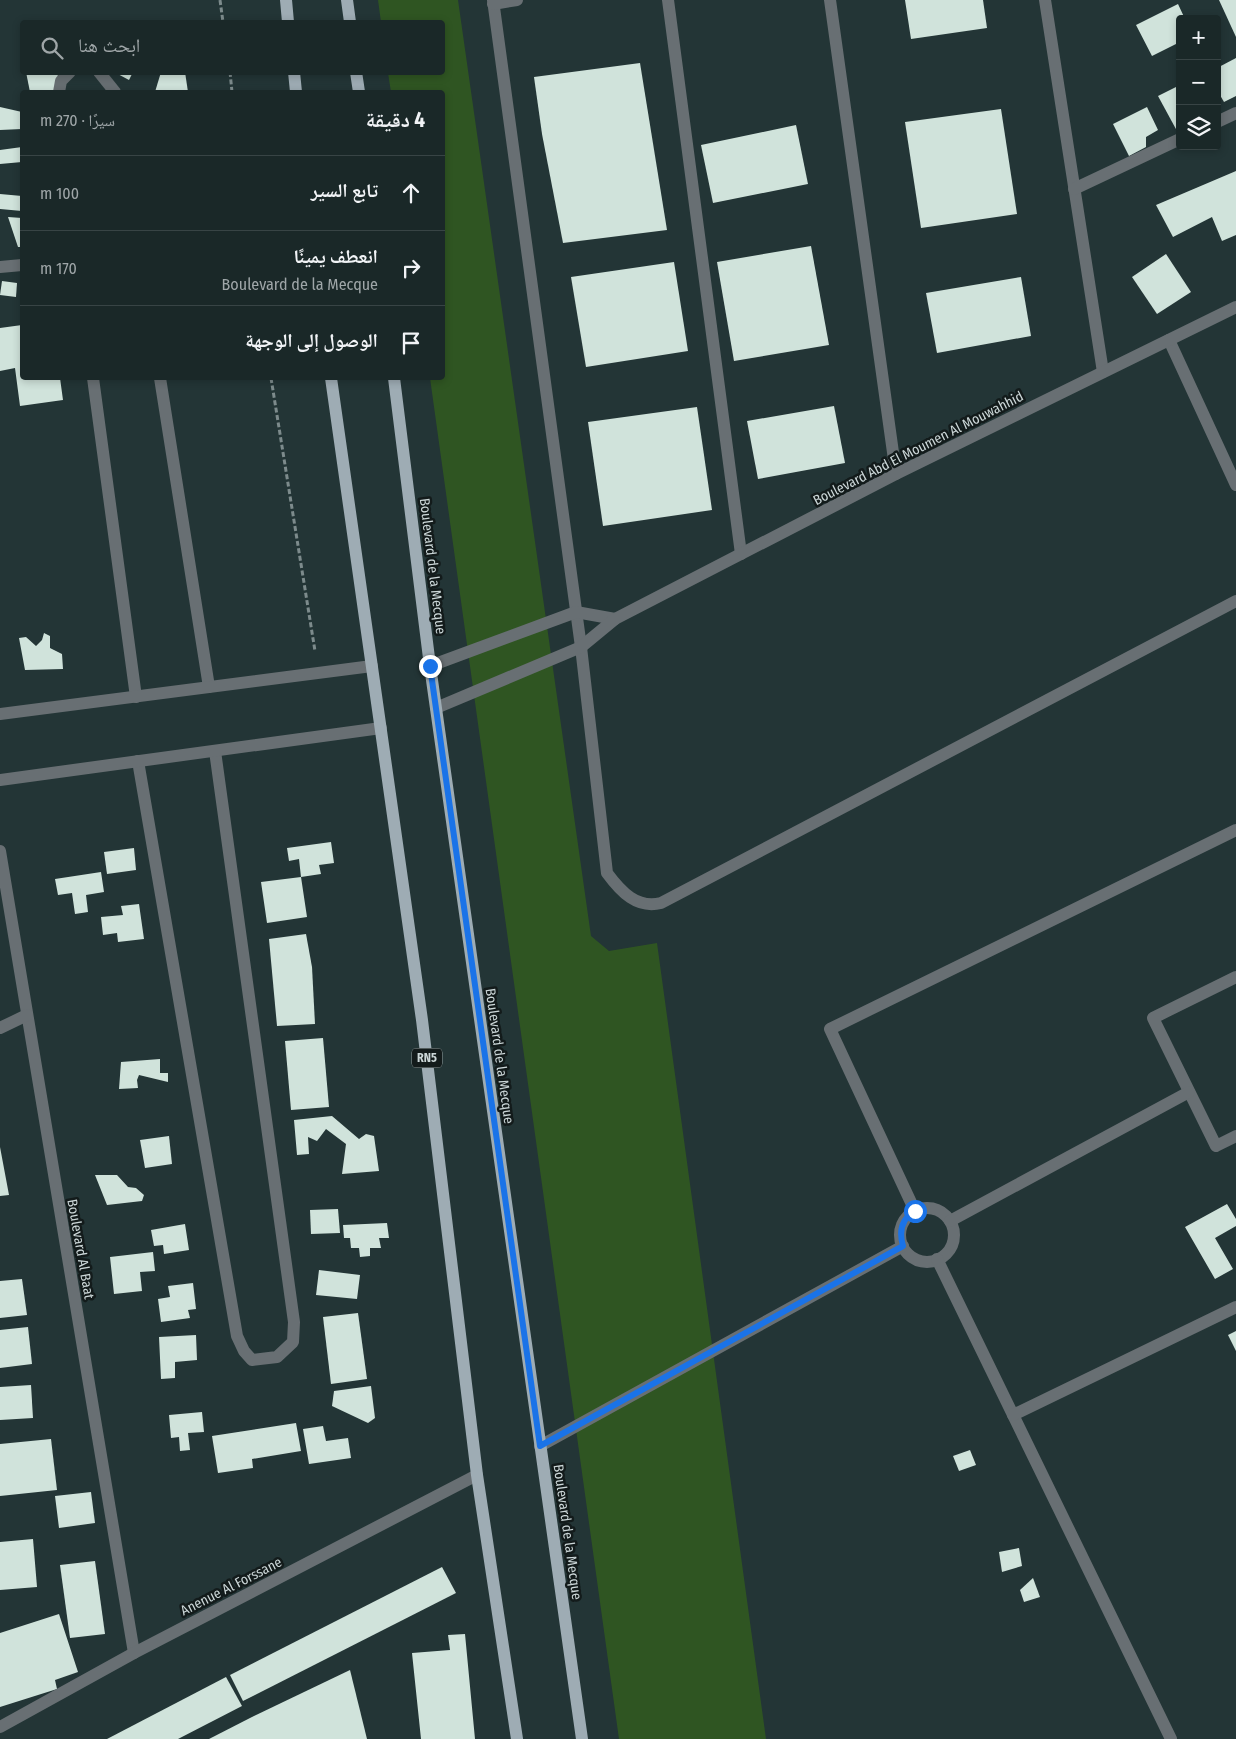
<!DOCTYPE html>
<html lang="ar">
<head>
<meta charset="utf-8">
<style>
	body { margin:0; font-family:"Fira Sans Condensed","Noto Naskh Arabic",sans-serif; background:#273434; color:#f1f3f6; direction:rtl }
	.controls { position:absolute; right:15px; top:15px; display:grid; overflow:hidden; border-radius:5px; box-shadow:0 2px 8px #0003 }
	.controls button { width:45px; height:45px; display:grid; place-items:center; padding:0; border:0; border-bottom:1px solid #384445; background:#1a2828; color:#f1f3f6; font:25px sans-serif }
	.stop { position:absolute; width:15px; height:15px; margin:-11px; border:4px solid #1a73e8; border-radius:50%; background:#fff }
	.stop.end { background:#1a73e8; border-color:#fff; box-shadow:0 1px 5px #0008 }
	.list { margin:0; padding:0; list-style:none }
	h2 { display:flex; justify-content:space-between; align-items:center; height:65px; margin:0; padding:0 20px; font-size:21px }
	h2 small { font-size:16px; font-weight:400; color:#9fa6a8 }
	.list li { display:grid; grid-template-columns:32px 1fr auto; gap:15px; align-items:center; box-sizing:border-box; height:75px; padding:0 20px; border-top:1px solid #384445 }
	.list b { display:block; font-size:19px; white-space:nowrap }
	.list p { margin:0; font-size:16px; white-space:nowrap; color:#9fa6a8 }
	.list em { font-size:16px; font-style:normal; color:#9fa6a8 }
	.icon { flex:none; width:28px; height:28px; fill:none; stroke:currentColor; stroke-width:2; stroke-linecap:round; stroke-linejoin:round }
	.map { position:relative; flex:none; width:1236px; height:1739px; overflow:hidden; direction:ltr }
	.search { position:absolute; background:#1a2828; box-shadow:0 2px 8px #0003; left:20px; top:20px; width:425px; height:55px; display:flex; align-items:center; gap:12px; box-sizing:border-box; padding:0 18px; border-radius:5px; color:#9fa6a8; font-size:19px }
	.panel { position:absolute; background:#1a2828; box-shadow:0 2px 8px #0003; left:20px; top:90px; width:425px; height:290px; border-radius:5px; direction:rtl }
	.map>svg:first-child { display:block }
	.green { fill:#2f5522 }
	.building { fill:#d0e3db }
	.lines { fill:none; stroke-linecap:round; stroke-linejoin:round }
	.path { stroke:#7d8b8c; stroke-width:3; stroke-dasharray:5 2.5; stroke-linecap:butt }
	.minor { stroke:#686f73; stroke-width:12 }
	.major { stroke:#9eacb4; stroke-width:12 }
	.route { stroke:#1a73e8; stroke-width:6 }
	.labels { text-anchor:middle; stroke-width:5; stroke-linejoin:round; paint-order:stroke }
	.shield { fill:#131b1b; stroke:#949f9f; stroke-width:1 }
	.shield-label { font-size:12px; font-weight:bold; fill:#ccd7d8 }
	.street-label { font-size:14px; fill:#ccd7d8; stroke:#131b1b }
</style>
</head>
<body>
<div class="map">
<svg width="1236" height="1739" viewBox="0 0 1236 1739">
	<rect width="100%" height="100%" fill="#233536"/>
	<polygon class="green" points="378,0 458,0 591,936 609,951 657,943 766,1739 619,1739 430,378 442,378 442,92 391,92 388,73 442,72 442,22 381,22"/>
	<g class="building">
		<polygon points="905,0 983,0 987,28 911,39"/>
		<polygon points="1219,0 1236,0 1236,37"/>
		<polygon points="1178,4 1185,19 1180,19 1180,42 1152,56 1136,25"/>
		<polygon points="1236,58 1236,96 1224,102 1217,90 1217,68"/>
		<polygon points="640,63 667,230 563,243 542,134 534,77"/>
		<polygon points="26,72 57,72 61,90 30,92"/>
		<polygon points="114,72 133,72 129,80"/>
		<polygon points="161,72 185,72 188,92 155,92"/>
		<polygon points="1180,85 1180,129 1177,131 1158,96"/>
		<polygon points="0,107 22,112 22,129 0,130"/>
		<polygon points="1147,107 1158,130 1146,137 1146,147 1129,156 1113,124"/>
		<polygon points="1001,109 1017,214 921,228 905,122"/>
		<polygon points="796,125 808,184 713,203 701,145"/>
		<polygon points="22,147 22,162 0,164 0,150"/>
		<polygon points="1236,171 1236,235 1222,241 1212,217 1173,237 1156,205"/>
		<polygon points="0,194 22,196 22,211 0,209"/>
		<polygon points="8,217 22,218 22,247 18,247"/>
		<polygon points="811,246 829,345 734,361 717,262"/>
		<polygon points="1166,254 1191,292 1157,314 1132,277"/>
		<polygon points="674,262 688,351 586,367 571,277"/>
		<polygon points="1021,277 1031,336 937,353 926,293"/>
		<polygon points="2,281 17,283 16,297 0,295"/>
		<polygon points="22,325 22,378 60,378 63,400 20,406 15,368 0,371 0,328"/>
		<polygon points="834,406 845,463 758,479 747,421"/>
		<polygon points="697,407 712,510 603,526 588,422"/>
		<polygon points="44,633 50,636 50,648 62,654 63,669 25,670 19,638 26,637 36,646 42,640"/>
		<polygon points="331,842 334,863 319,865 321,874 301,877 307,917 267,923 261,882 301,877 299,859 289,861 287,848"/>
		<polygon points="134,848 136,870 107,874 104,852"/>
		<polygon points="101,872 104,892 86,895 88,912 75,914 72,893 58,895 55,879"/>
		<polygon points="139,904 144,939 118,942 117,933 103,935 101,917 123,915 121,906"/>
		<polygon points="306,934 312,967 315,1024 277,1026 269,939"/>
		<polygon points="323,1038 329,1107 291,1110 285,1041"/>
		<polygon points="160,1059 160,1073 168,1073 168,1082 139,1075 137,1080 138,1088 119,1089 121,1062"/>
		<polygon points="332,1116 359,1139 366,1134 374,1136 379,1171 342,1174 346,1144 326,1129 317,1141 308,1137 309,1154 297,1155 294,1120"/>
		<polygon points="169,1136 172,1164 145,1168 140,1140"/>
		<polygon points="0,1147 9,1195 0,1196"/>
		<polygon points="95,1175 117,1175 128,1187 136,1188 144,1195 142,1201 107,1205"/>
		<polygon points="1227,1204 1236,1219 1236,1226 1215,1238 1233,1269 1215,1279 1185,1227"/>
		<polygon points="338,1209 340,1233 311,1234 310,1210"/>
		<polygon points="387,1223 389,1238 379,1238 381,1248 370,1248 370,1256 360,1257 359,1248 351,1248 350,1238 344,1238 343,1225"/>
		<polygon points="185,1224 189,1250 164,1254 163,1245 154,1246 151,1230"/>
		<polygon points="153,1252 155,1271 140,1272 142,1291 114,1294 110,1257"/>
		<polygon points="319,1270 360,1275 357,1299 316,1295"/>
		<polygon points="22,1279 27,1315 0,1318 0,1281"/>
		<polygon points="193,1283 196,1309 188,1310 190,1318 161,1322 158,1299 170,1297 168,1286"/>
		<polygon points="358,1313 367,1379 331,1384 323,1317"/>
		<polygon points="28,1327 32,1364 0,1368 0,1330"/>
		<polygon points="1236,1331 1236,1351 1228,1335"/>
		<polygon points="196,1335 197,1360 175,1362 175,1378 161,1379 159,1337"/>
		<polygon points="31,1385 33,1418 0,1420 0,1387"/>
		<polygon points="371,1386 375,1418 368,1423 332,1406 334,1391"/>
		<polygon points="202,1412 204,1432 188,1433 190,1450 180,1451 179,1437 171,1438 169,1415"/>
		<polygon points="296,1423 301,1451 252,1459 253,1468 218,1473 212,1436"/>
		<polygon points="323,1426 326,1441 348,1438 351,1458 309,1464 303,1429"/>
		<polygon points="51,1439 57,1490 0,1496 0,1444"/>
		<polygon points="970,1450 976,1465 959,1471 953,1456"/>
		<polygon points="91,1492 95,1523 59,1528 55,1496"/>
		<polygon points="33,1539 37,1587 0,1590 0,1542"/>
		<polygon points="1019,1548 1022,1566 1002,1572 999,1552"/>
		<polygon points="95,1561 105,1634 70,1638 60,1565"/>
		<polygon points="442,1567 456,1593 243,1701 230,1675"/>
		<polygon points="1033,1578 1040,1597 1024,1602 1020,1590"/>
		<polygon points="59,1614 78,1672 55,1680 57,1689 0,1707 0,1633"/>
		<polygon points="465,1634 475,1739 421,1739 412,1653 450,1650 448,1635"/>
		<polygon points="350,1670 367,1739 209,1739 250,1718"/>
		<polygon points="226,1677 242,1706 178,1739 107,1739"/>
	</g>
	<g class="lines">
		<g class="path">
			<polyline points="220,0 223,22"/>
			<polyline points="230,72 232,92"/>
			<polyline points="271,378 315,651"/>
		</g>
		<g class="minor">
			<path d="M493,0l88,647 26,226c14,19 30,36 54,30l575,-302"/>
			<polyline points="668,0 741,554"/>
			<polyline points="830,0 896,474"/>
			<polyline points="1045,0 1103,372"/>
			<polyline points="493,4 517,0"/>
			<polyline points="99,72 115,92"/>
			<polyline points="59,92 61,81 70,72"/>
			<polyline points="1217,122 1236,113"/>
			<polyline points="1074,189 1180,139"/>
			<polyline points="0,267 22,265"/>
			<polyline points="1169,340 1236,485"/>
			<polyline points="93,378 136,697"/>
			<polyline points="160,378 209,687"/>
			<polyline points="430,666 576,612 615,619"/>
			<polyline points="436,708 581,647 615,619 896,474 1236,307"/>
			<polyline points="0,714 372,666"/>
			<polyline points="138,761 237,1336 244,1351 252,1360 277,1357 293,1342 294,1322 215,751"/>
			<polyline points="0,780 381,728"/>
			<polyline points="0,851 134,1653"/>
			<polyline points="1236,977 1153,1018 1216,1146 1236,1136"/>
			<polyline points="0,1028 27,1015"/>
			<circle cx="927" cy="1235" r="27"/>
			<polyline points="915,1211 830,1029 1236,830"/>
			<polyline points="950,1221 1189,1092"/>
			<polyline points="937,1259 1171,1739"/>
			<polyline points="1013,1415 1236,1307"/>
			<polyline points="540,1446 903,1246"/>
			<polyline points="0,1727 134,1653 477,1475"/>
		</g>
		<g class="major">
			<polyline points="286,0 288,22"/>
			<polyline points="347,0 350,22"/>
			<polyline points="294,72 296,92"/>
			<polyline points="356,72 359,92"/>
			<polyline points="331,378 422,1020 477,1475 517,1739"/>
			<polyline points="394,378 430,666 582,1739"/>
		</g>
	</g>
	<g class="lines">
		<path class="route" d="M430,666l110,780 363,-200c-4,-14 -2,-27 12,-35"/>
	</g>
	<g class="labels">
		<rect class="shield" x="412" y="1048.5" width="30" height="19" rx="4"/>
		<g class="shield-label">
			<text x="427" y="1062">RN5</text>
		</g>
		<g class="street-label">
			<text transform="translate(918 448) rotate(-27)" y="5">Boulevard Abd El Moumen Al Mouwahhid</text>
			<text transform="translate(433 566) rotate(83)" y="5">Boulevard de la Mecque</text>
			<text transform="translate(500 1056) rotate(82)" y="5">Boulevard de la Mecque</text>
			<text transform="translate(81 1249) rotate(80)" y="5">Boulevard Al Baat</text>
			<text transform="translate(568 1532) rotate(82)" y="5">Boulevard de la Mecque</text>
			<text transform="translate(231 1586) rotate(-27)" y="5">Anenue Al Forssane</text>
		</g>
	</g>
</svg>
<div class="controls">
<button>+</button>
<button>−</button>
<button><svg class="icon" aria-label="layers" viewBox="0 0 24 24"><path d="M12 4l9 5-9 5-9-5zM3 14l9 5 9-5"/></svg></button>
</div>
<div class="stop" style="left:915px;top:1211px"></div>
<div class="stop end" style="left:430px;top:666px"></div>
<div class="search"><svg class="icon" aria-label="search" viewBox="0 0 24 24"><circle cx="10" cy="10" r="6"/><path d="M15 15l6 6"/></svg>ابحث هنا</div>
<section class="panel">
<h2>4 دقيقة<small>سيرًا · 270 m</small></h2>
<ul class="list">
<li><svg class="icon" aria-label="ahead" viewBox="0 0 24 24"><path d="M12 20V5M6 11l6-6 6 6"/></svg><div><b>تابع السير</b></div><em>100 m</em></li>
<li><svg class="icon" aria-label="right" viewBox="0 0 24 24"><path d="M7 20v-9h11M14 6l5 5-5 5"/></svg><div><b>انعطف يمينًا</b><p>Boulevard de la Mecque</p></div><em>170 m</em></li>
<li><svg class="icon" aria-label="arrive" viewBox="0 0 24 24"><path d="M6 21V4h12l-3 4 3 4H6"/></svg><div><b>الوصول إلى الوجهة</b></div></li>
</ul>
</section>
</div>
</body>
</html>
